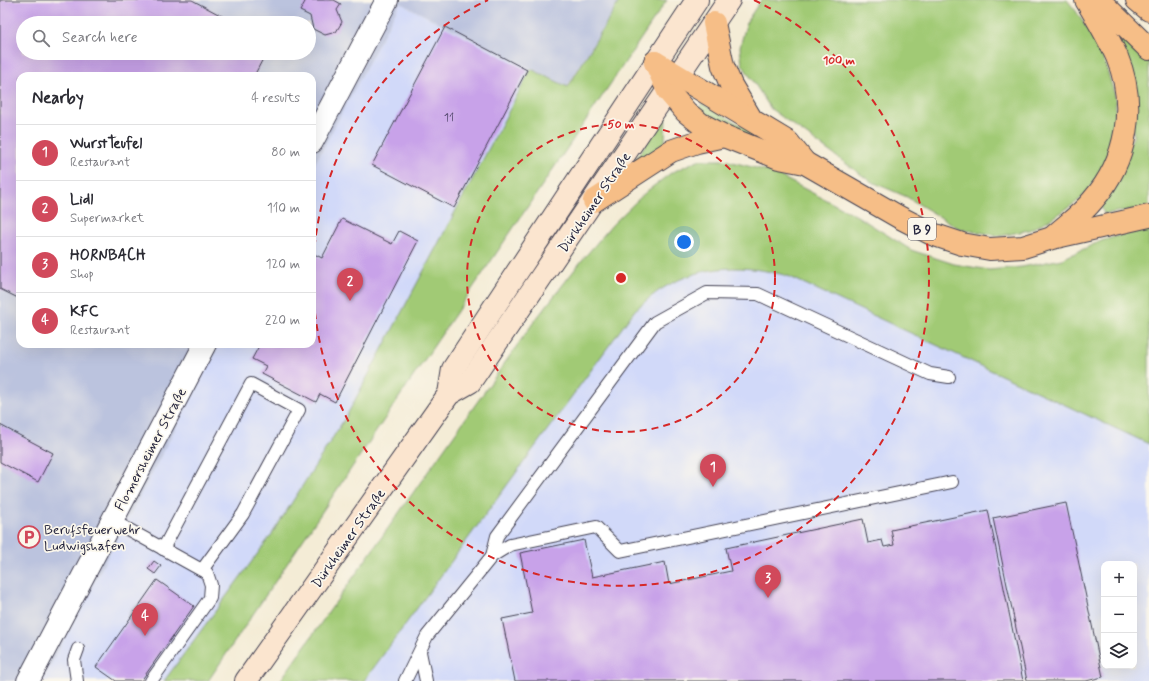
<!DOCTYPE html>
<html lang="en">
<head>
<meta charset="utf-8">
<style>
	body { margin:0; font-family:Mynerve,sans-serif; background:#f2f2f3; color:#2b2b33 }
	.controls { position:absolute; right:12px; bottom:12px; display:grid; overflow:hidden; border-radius:8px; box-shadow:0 4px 16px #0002 }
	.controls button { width:36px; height:36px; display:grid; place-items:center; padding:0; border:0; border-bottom:1px solid #e1e1e2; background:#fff; color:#2b2b33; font:20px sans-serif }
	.you { position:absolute; left:684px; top:242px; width:14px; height:14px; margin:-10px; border:3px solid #fff; border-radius:50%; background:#1a73e8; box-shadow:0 0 0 6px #1a73e833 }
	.badge { display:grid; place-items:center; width:26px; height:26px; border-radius:50%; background:#d1495b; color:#fff; font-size:13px; font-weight:700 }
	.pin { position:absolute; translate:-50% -33px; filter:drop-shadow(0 1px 2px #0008) }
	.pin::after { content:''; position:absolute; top:21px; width:14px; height:12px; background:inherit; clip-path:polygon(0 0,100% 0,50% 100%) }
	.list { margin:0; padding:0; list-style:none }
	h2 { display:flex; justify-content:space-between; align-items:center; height:52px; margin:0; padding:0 16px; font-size:17px }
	h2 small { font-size:13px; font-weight:400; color:#7c7c81 }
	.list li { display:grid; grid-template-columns:26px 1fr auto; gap:12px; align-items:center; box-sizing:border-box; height:56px; padding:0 16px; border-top:1px solid #e1e1e2 }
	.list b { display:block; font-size:15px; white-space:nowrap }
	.list p { margin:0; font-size:13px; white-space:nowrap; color:#7c7c81 }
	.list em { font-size:13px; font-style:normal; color:#7c7c81 }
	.icon { flex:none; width:22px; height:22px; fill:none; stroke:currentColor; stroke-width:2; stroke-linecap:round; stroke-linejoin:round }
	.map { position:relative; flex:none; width:1149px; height:681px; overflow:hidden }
	.search { position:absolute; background:#fff; box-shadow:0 4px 16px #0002; left:16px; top:16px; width:300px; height:44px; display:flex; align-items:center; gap:10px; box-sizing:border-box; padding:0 14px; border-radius:22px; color:#7c7c81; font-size:15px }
	.panel { position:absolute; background:#fff; box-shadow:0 4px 16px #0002; left:16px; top:72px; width:300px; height:276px; border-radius:12px }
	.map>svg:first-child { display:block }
	.built { fill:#d1d9f9; fill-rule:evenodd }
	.industrial { fill:#bbc3de; fill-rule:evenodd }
	.green { fill:#a1ca75; stroke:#627658 }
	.building { fill:#c8a2e9 }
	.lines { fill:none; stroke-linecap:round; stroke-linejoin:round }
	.service-casing { stroke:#424052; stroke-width:14 }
	.minor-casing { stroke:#424052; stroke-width:24 }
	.secondary-casing { stroke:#424052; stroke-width:24 }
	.trunk-casing { stroke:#424052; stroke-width:24 }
	.service { stroke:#fff; stroke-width:12 }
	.minor { stroke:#fff; stroke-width:22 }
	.secondary { stroke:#fbe5cf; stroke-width:22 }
	.trunk { stroke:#f6be87; stroke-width:22 }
	.ring { fill:none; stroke:#d62828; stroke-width:2; stroke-dasharray:7 5 }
	.labels { text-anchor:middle; stroke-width:3.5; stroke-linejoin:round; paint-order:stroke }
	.number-label { font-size:12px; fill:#4c4266 }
	.shield { fill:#fbf7ec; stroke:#636270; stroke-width:1 }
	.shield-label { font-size:13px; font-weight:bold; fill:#22223b }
	.street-label { font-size:14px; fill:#22223b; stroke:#fbf7ec }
	.poi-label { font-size:14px; fill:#22223b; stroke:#fbf7ec; text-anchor:start }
	.centre { fill:#d62828; stroke:#fbf7ec; stroke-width:2 }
	.ring-label { font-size:12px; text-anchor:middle; font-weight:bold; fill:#d62828; stroke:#fbf7ec; stroke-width:3.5; stroke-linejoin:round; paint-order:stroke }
</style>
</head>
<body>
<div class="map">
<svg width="1149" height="681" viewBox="0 0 1149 681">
	<rect width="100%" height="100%" fill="#fbf7ec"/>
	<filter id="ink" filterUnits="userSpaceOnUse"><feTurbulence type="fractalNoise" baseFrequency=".025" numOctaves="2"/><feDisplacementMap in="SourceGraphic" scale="8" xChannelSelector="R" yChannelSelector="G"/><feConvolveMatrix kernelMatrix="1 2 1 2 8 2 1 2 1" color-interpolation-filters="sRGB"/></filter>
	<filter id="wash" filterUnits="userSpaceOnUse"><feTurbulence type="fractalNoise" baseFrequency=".012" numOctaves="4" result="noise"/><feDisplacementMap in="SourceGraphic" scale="16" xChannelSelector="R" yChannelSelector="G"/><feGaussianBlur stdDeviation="0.9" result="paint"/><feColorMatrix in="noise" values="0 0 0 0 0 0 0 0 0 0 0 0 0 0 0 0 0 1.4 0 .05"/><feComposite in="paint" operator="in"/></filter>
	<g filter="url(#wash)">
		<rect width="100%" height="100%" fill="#f4ecd6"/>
		<g class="built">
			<polygon points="400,3 531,69 347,415 272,534 164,681 42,681 220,344 312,344 312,169"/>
			<path d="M728,268l33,1 27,7 361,168v237h-785l271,-371 29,-23 28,-13zM1104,564h30v102h-30z"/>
		</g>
		<path class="industrial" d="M0,0h620l-53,87 -167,-84 -88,166v-93h-292v268h200l-178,337h-42zM23,23h286v30h-286z"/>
		<g class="green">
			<polygon points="620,0 667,0 208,681 164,681 272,534 347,415 531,69 568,87"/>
			<polygon points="761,0 1067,0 1076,11 1101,51 1116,99 1114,134 1103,169 1081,199 1053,218 1029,230 1001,236 960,229 907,197 870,181 771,109 742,64 740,47 747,21"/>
			<polygon points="1109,21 1149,61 1149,207 1104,214 1101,206 1134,135"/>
			<polygon points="702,103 760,136 762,143 697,111"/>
			<polygon points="666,115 665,146 638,165 634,161"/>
			<path d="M698,160h26l48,12 85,44 54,34 43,14 35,6 33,-3 40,-8 39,-18 36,-11 12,-1v215l-361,-168c-44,-12 -83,-12 -123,11 -11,6 -20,15 -30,23l-271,371h-84l253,-358 50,-64 30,-35 34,-33 24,-18z"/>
		</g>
		<g id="blocks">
			<g class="building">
				<polygon points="0,0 192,0 235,23 23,23 23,53 266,53 254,76 20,76 20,299 0,289"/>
				<polygon points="306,0 334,0 341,4 337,10 342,22 336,32 325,35 313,29 310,16 300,11"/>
				<polygon points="445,27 527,70 454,208 372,165"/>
				<polygon points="342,219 392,244 399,231 418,241 335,402 320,394 316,402 262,374 266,366 252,359 260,344 312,344 312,253 322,258"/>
				<polygon points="0,425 53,453 38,482 0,462"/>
				<polygon points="1066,503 1103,677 1086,681 1027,681 993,518"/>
				<polygon points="988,510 1023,681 515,681 502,619 532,613 520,553 584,540 592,577 665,562 669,584 731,571 726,548 863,519 868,543 882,540 884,547 894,545 891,530"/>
				<polygon points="154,561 161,566 155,574 148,569"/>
				<polygon points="157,580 194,606 141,681 116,681 96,667"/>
			</g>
		</g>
	</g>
	<g filter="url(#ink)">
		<use href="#blocks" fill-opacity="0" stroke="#424052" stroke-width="1"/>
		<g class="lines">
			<g class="service-casing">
				<g id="service">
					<polyline points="113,521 207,573 211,585 210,598 151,681"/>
					<polyline points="163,549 251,384 299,410 243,514 202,570"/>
					<polyline points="492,556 497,536 655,322 707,293 758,294 930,374 949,377"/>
					<polyline points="420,652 426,681"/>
					<polyline points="77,681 74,660 78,649"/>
					<polyline points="405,681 427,636 492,556 510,545 596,527 620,551 952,482"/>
				</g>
			</g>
			<g class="minor-casing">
				<g id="minor">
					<polyline points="312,142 387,0"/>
					<polyline points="28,681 205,344"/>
				</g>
			</g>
			<g class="secondary-casing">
				<g id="secondary">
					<polyline points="449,394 453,369 697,0"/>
					<polyline points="246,681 449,394 470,382 729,0"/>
				</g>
			</g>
			<g class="trunk-casing">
				<g id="trunk">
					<polyline points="1099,0 1149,49"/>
					<polyline points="1137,0 1149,10"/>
					<polyline points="714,23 723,66 731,85 750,117"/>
					<polyline points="655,62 668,91 686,112 701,124 724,136 779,158 805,163 899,217 932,234 962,244 990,249 1023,247 1052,238 1149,216"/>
					<polyline points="655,62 788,142 805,163"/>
					<polyline points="594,201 671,151 697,142 724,136"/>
					<path d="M1053,237c13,-12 29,-23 40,-37 34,-39 44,-95 24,-143 -9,-20 -20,-38 -31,-57"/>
				</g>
			</g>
			<use href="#service" class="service"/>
			<use href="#minor" class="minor"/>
			<use href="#secondary" class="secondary"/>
			<use href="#trunk" class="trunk"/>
		</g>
	</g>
	<g class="ring">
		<circle cx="621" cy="278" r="154"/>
		<path d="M754 0A308 308 0 1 1 488 0"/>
	</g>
	<defs>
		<g id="parking-ring" transform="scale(1.15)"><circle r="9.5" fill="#fbf7ec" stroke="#d1495b" stroke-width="1.5"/><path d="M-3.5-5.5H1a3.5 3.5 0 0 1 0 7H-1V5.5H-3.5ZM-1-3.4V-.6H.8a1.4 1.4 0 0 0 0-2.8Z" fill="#d1495b"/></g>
	</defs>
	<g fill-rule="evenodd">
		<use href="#parking-ring" x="29" y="537"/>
	</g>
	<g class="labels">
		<g class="number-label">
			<text x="449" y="121">11</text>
		</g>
		<rect class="shield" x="908" y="218" width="28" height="22" rx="3"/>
		<g class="shield-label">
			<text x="922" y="234">B 9</text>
		</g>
		<g class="street-label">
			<text transform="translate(594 202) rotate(-56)" y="5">Dürkheimer Straße</text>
			<text transform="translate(150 449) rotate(-62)" y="5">Flomersheimer Straße</text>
			<text transform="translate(348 538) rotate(-55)" y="5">Dürkheimer Straße</text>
		</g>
		<g class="poi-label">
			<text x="44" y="534">Berufsfeuerwehr<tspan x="44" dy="16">Ludwigshafen</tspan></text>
		</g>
	</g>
	<circle cx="621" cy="278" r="6" class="centre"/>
	<g class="ring-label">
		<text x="839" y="64">100 m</text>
		<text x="621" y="128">50 m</text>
	</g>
</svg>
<div class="controls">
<button>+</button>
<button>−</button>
<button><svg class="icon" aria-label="layers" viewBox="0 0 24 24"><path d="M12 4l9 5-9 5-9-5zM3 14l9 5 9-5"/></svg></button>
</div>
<div class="you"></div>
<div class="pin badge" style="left:713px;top:487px">1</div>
<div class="pin badge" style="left:350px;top:301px">2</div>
<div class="pin badge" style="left:768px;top:598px">3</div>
<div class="pin badge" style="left:145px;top:636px">4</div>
<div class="search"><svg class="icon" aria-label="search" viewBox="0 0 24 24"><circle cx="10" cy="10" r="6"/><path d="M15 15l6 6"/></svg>Search here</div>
<section class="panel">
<h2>Nearby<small>4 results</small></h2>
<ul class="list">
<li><span class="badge">1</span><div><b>WurstTeufel</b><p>Restaurant</p></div><em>80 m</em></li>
<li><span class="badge">2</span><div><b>Lidl</b><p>Supermarket</p></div><em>110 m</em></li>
<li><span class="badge">3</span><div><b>HORNBACH</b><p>Shop</p></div><em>120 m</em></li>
<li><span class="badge">4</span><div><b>KFC</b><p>Restaurant</p></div><em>220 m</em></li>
</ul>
</section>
</div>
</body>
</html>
